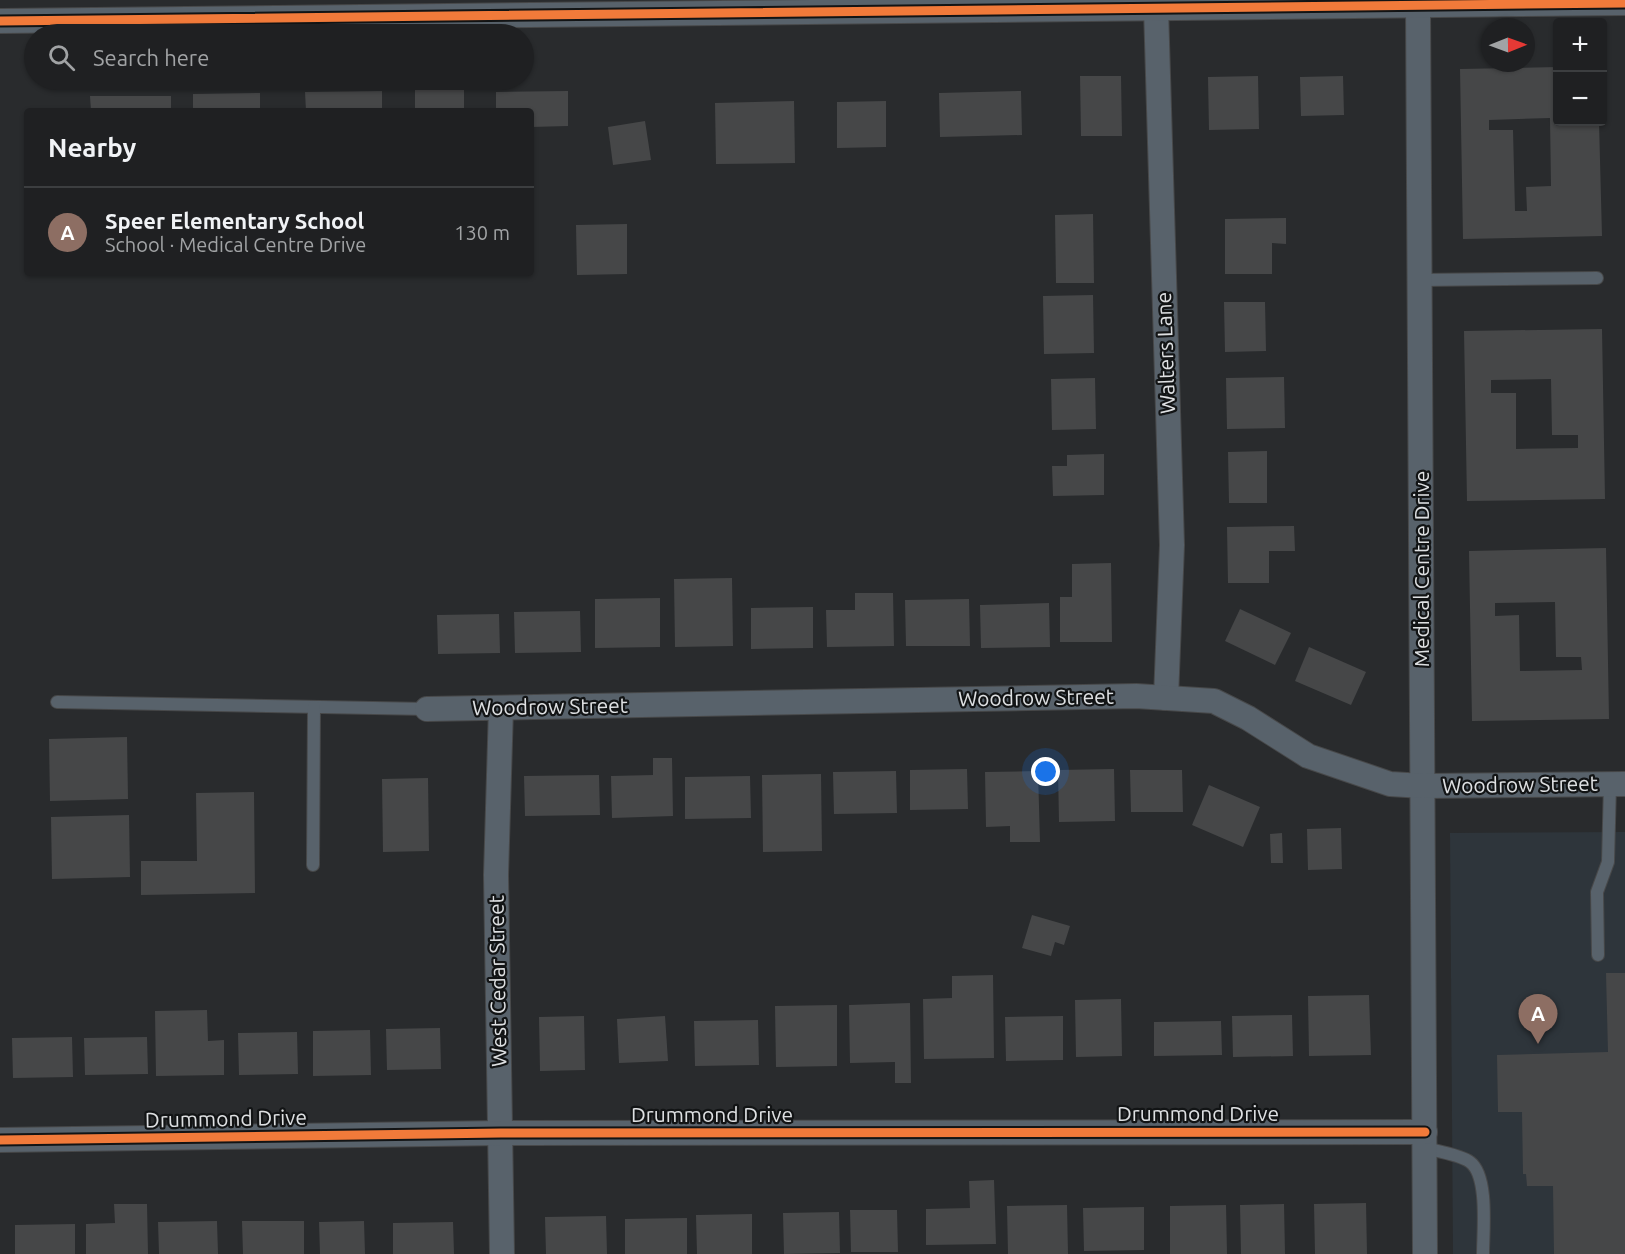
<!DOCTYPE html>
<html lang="en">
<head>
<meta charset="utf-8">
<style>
	body { margin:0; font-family:Ubuntu,sans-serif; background:#2c2d2f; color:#f1f3f6 }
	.controls { position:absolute; right:18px; top:18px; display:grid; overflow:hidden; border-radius:6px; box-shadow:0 2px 4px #0004 }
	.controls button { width:54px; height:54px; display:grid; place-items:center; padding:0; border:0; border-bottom:2px solid #3c3e40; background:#1f2022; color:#f1f3f6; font:30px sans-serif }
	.compass { position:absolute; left:1481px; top:18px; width:54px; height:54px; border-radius:50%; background:#1f2022; box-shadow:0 2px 4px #0004; rotate:89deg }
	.you { position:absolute; left:1046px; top:772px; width:21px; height:21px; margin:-15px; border:4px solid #fff; border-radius:50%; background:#1a73e8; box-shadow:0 0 0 9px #1a73e833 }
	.badge { display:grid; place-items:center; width:39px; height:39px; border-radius:50%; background:#8bbbb9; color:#fff; font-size:20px; font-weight:700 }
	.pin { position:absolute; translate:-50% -50px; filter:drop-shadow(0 2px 3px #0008) }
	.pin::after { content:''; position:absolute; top:32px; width:21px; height:18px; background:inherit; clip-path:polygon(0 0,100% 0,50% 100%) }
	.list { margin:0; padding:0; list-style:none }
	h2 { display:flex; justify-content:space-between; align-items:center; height:78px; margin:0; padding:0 24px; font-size:26px }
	h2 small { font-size:20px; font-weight:400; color:#a1a3a5 }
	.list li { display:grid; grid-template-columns:39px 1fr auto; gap:18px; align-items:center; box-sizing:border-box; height:90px; padding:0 24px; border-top:2px solid #3c3e40 }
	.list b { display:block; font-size:22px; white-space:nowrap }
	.list p { margin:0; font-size:20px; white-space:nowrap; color:#a1a3a5 }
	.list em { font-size:20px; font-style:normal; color:#a1a3a5 }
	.icon { flex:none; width:33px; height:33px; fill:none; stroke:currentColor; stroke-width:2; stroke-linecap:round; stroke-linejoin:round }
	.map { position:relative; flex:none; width:1625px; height:1254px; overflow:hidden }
	.search { position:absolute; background:#1f2022; box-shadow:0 2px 4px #0004; left:24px; top:24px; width:510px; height:66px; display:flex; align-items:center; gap:15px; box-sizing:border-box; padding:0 21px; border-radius:33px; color:#a1a3a5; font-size:22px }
	.panel { position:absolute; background:#1f2022; box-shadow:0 2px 4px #0004; left:24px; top:108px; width:510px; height:168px; border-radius:6px }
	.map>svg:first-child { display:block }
	.built { fill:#2e353b }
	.building { fill:#464748; fill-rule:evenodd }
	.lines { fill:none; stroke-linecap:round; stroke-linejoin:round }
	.lane-casing { stroke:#474849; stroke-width:14 }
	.street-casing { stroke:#474849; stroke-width:26 }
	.lane { stroke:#58626b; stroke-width:12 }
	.street { stroke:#58626b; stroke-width:24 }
	.cycleway-casing { stroke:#121415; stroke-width:13 }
	.cycleway { stroke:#f17a3a; stroke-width:9 }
	.labels { text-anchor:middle; stroke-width:4.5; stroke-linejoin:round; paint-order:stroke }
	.street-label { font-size:21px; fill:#dee0e2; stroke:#121415 }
</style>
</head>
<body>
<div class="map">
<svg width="1625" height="1254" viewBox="0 0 1625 1254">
	<rect width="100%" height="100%" fill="#292b2d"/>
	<polygon class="built" points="1625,832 1625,1254 1453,1254 1450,833"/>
	<g class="building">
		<path d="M1558,67v55h41l3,114 -139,3 -3,-170zM1550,118l1,68 -25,1 1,24h-12l-2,-81h-24v-10z"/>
		<polygon points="1080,76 1121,76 1122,136 1081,136"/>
		<polygon points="1258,76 1259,129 1209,130 1208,77"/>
		<polygon points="1343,76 1344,115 1301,116 1300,77"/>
		<polygon points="464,88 464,111 415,111 415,89"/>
		<polygon points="382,91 382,111 306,111 305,92"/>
		<polygon points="568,91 568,126 531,127 531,111 496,111 496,92"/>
		<polygon points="1021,91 1022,135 940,137 939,93"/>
		<polygon points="260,93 260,111 193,111 193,94"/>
		<polygon points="90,96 171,96 171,111 91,111"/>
		<polygon points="794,101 795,163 716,164 715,103"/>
		<polygon points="886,101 886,147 837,148 837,102"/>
		<polygon points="645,121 651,160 613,165 608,127"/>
		<polygon points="1093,214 1094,283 1056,283 1055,215"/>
		<polygon points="1286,218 1286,244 1272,243 1272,274 1225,274 1225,219"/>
		<polygon points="627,224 627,274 577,275 576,225"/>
		<polygon points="1093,295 1094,353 1044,354 1043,296"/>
		<polygon points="1224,302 1265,302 1266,351 1225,352"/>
		<path d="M1602,329l3,170 -138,2 -3,-170zM1551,379l1,56h26v13l-62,1v-56h-25v-13z"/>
		<polygon points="1284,377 1285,428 1227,429 1226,378"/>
		<polygon points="1095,378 1096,429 1052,430 1051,379"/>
		<polygon points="1267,451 1267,503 1229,503 1228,452"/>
		<polygon points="1104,454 1104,495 1053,496 1052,466 1067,466 1067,455"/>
		<polygon points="1294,526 1295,551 1269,551 1269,583 1228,583 1227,527"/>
		<path d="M1606,548l3,171 -137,2 -3,-170zM1555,602l1,55h25l1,13 -62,1 -1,-56 -24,1v-13z"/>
		<polygon points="1111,563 1112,642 1060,642 1060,597 1072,597 1072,564"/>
		<polygon points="732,578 733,646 675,647 674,579"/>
		<polygon points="855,593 893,593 894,646 827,647 826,610 855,610"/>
		<polygon points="660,598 660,647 595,648 595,599"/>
		<polygon points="969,599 970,646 906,646 905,600"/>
		<polygon points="1049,603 1050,647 981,648 980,605"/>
		<polygon points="813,607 813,648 751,649 751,608"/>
		<polygon points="1240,609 1291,633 1275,665 1225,641"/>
		<polygon points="580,611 581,652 515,653 514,612"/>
		<polygon points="499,614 500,653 438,654 437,615"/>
		<polygon points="1309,647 1366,672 1351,705 1295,681"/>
		<polygon points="127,737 128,799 50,801 49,739"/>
		<polygon points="653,758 672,758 673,816 612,818 611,776 653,775"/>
		<polygon points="967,769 968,809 910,810 910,770"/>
		<polygon points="1114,769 1115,821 1059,822 1058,770"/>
		<polygon points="1130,770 1182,770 1183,812 1131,812"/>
		<polygon points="896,771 897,813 834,814 833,772"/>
		<polygon points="1038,771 1040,842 1010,842 1010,826 986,827 985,772"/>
		<polygon points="821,774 822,851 763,852 762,775"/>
		<polygon points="599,775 600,815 525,816 524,776"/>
		<polygon points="750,776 751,818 685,819 685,777"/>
		<polygon points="428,778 429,851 383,852 382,779"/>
		<polygon points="1209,785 1260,807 1243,847 1192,825"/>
		<polygon points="254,792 255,893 141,895 141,861 197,861 196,793"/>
		<polygon points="129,815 130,877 52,879 51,817"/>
		<polygon points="1341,828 1342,869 1308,870 1307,829"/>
		<polygon points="1282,833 1283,863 1271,863 1270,834"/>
		<polygon points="1032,915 1070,926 1064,945 1055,942 1051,956 1022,948"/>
		<polygon points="1606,973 1625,973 1625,1254 1554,1254 1553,1186 1527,1186 1526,1174 1523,1174 1522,1112 1498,1112 1497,1055 1608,1052"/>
		<polygon points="993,975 994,1058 924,1059 923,999 952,998 952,976"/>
		<polygon points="1369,995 1371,1055 1309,1056 1308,996"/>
		<polygon points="1121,999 1122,1056 1076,1057 1075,1000"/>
		<polygon points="910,1003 911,1083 895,1083 895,1062 850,1063 849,1005"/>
		<polygon points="837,1005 837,1066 776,1067 775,1006"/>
		<polygon points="207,1010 208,1041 224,1040 224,1075 156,1076 155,1011"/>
		<polygon points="1292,1015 1293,1056 1233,1057 1232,1016"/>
		<polygon points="584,1016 585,1070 540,1071 539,1017"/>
		<polygon points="665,1016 668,1061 619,1063 617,1019"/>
		<polygon points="1063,1016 1063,1060 1006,1061 1005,1017"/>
		<polygon points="758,1020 759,1065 695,1066 694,1021"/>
		<polygon points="1221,1021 1222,1055 1154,1056 1154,1022"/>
		<polygon points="440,1028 441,1069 387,1070 386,1029"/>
		<polygon points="370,1030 371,1075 313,1076 313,1031"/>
		<polygon points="297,1032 298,1074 239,1075 238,1033"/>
		<polygon points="72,1037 73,1077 13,1078 12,1038"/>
		<polygon points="147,1037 148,1074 85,1075 84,1038"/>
		<polygon points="994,1180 996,1244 926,1245 926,1209 970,1208 969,1181"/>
		<polygon points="1366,1203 1367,1254 1315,1254 1314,1204"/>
		<polygon points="114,1204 147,1204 148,1254 86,1254 86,1224 115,1223"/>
		<polygon points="1284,1204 1285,1254 1241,1254 1240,1205"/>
		<polygon points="1067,1205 1068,1254 1008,1254 1007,1206"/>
		<polygon points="1226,1205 1227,1254 1170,1254 1170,1206"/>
		<polygon points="1144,1207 1144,1250 1084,1251 1083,1208"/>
		<polygon points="850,1210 897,1210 898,1252 851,1252"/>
		<polygon points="839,1212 840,1253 784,1254 783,1213"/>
		<polygon points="752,1214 752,1254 697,1254 696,1215"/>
		<polygon points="606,1216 607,1254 546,1254 545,1217"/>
		<polygon points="687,1218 687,1254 625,1254 625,1219"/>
		<polygon points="217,1221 218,1254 159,1254 158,1222"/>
		<polygon points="242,1221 304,1221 304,1254 243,1254"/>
		<polygon points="364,1221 365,1254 320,1254 319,1222"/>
		<polygon points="453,1222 454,1254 393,1254 393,1223"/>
		<polygon points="75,1224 75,1254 15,1254 15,1225"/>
	</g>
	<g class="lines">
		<g class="lane-casing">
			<g id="lane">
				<polyline points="1420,280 1597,278"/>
				<polyline points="57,702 427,709"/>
				<polyline points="313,865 314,707"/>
				<polyline points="1598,955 1597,892 1608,862 1610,784"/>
				<path d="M1425,1148c11,3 36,7 45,14 19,14 13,70 13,92"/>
			</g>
		</g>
		<g class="street-casing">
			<g id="street">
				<polyline points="1418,5 1425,1254"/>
				<polyline points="1156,8 1172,545 1166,698"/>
				<polyline points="0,21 1625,3"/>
				<polyline points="501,708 496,875 502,1254"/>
				<polyline points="427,709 1136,696 1214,701 1248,718 1308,756 1390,784 1423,786 1625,784"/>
				<polyline points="0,1140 501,1133 1425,1132"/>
			</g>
		</g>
		<use href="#lane" class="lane"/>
		<use href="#street" class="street"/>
		<g class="cycleway-casing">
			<g id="cycleway">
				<polyline points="0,21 1625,3"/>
				<polyline points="0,1140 501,1133 1425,1132"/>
			</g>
		</g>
		<use href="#cycleway" class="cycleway"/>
	</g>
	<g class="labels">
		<g class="street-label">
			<text transform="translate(1166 353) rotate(-92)" y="7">Walters Lane</text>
			<text transform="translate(1422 569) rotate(-90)" y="7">Medical Centre Drive</text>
			<text transform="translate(1036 698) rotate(-1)" y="7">Woodrow Street</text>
			<text transform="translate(550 707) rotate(-1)" y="7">Woodrow Street</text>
			<text transform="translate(1520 785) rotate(-1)" y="7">Woodrow Street</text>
			<text transform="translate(498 981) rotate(-91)" y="7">West Cedar Street</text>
			<text x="1198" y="1121">Drummond Drive</text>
			<text x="712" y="1122">Drummond Drive</text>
			<text transform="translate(226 1119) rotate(-1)" y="7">Drummond Drive</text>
		</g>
	</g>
</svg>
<div class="controls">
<button>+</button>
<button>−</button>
</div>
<svg class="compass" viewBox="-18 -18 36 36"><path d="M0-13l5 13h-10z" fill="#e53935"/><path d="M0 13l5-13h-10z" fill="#a1a3a5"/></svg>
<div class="you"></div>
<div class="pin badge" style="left:1538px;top:1044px;background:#8d6e63">A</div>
<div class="search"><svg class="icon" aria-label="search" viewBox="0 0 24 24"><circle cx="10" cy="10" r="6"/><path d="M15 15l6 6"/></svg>Search here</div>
<section class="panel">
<h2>Nearby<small></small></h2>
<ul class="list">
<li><span class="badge" style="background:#8d6e63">A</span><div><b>Speer Elementary School</b><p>School · Medical Centre Drive</p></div><em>130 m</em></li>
</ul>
</section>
</div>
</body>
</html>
